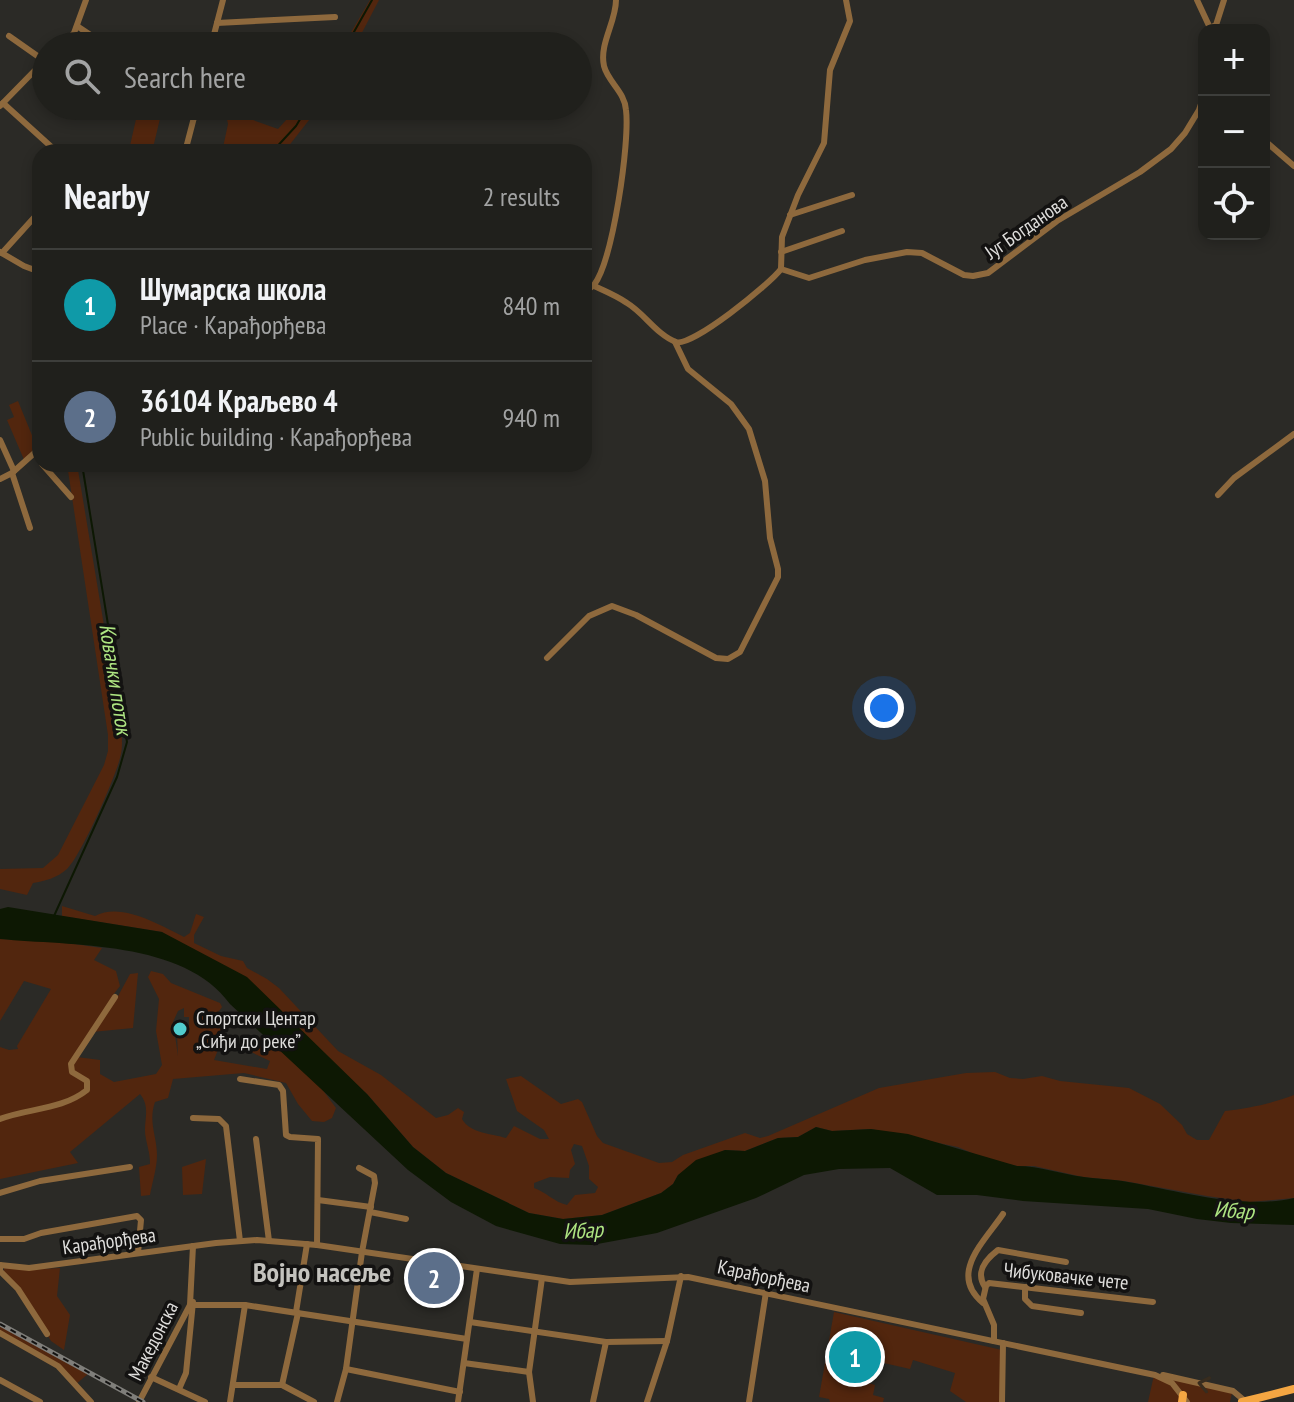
<!DOCTYPE html>
<html lang="en">
<head>
<meta charset="utf-8">
<style>
	body { margin:0; font-family:"PT Sans Narrow",sans-serif; background:#282825; color:#f1f3f6 }
	.controls { position:absolute; right:24px; top:24px; display:grid; overflow:hidden; border-radius:16px; box-shadow:0 4px 12px #0003 }
	.controls button { width:72px; height:72px; display:grid; place-items:center; padding:0; border:0; border-bottom:2px solid #3d3e3b; background:#20201c; color:#f1f3f6; font:40px sans-serif }
	.you { position:absolute; left:884px; top:708px; width:28px; height:28px; margin:-20px; border:6px solid #fff; border-radius:50%; background:#1a73e8; box-shadow:0 0 0 12px #1a73e833 }
	.badge { display:grid; place-items:center; width:52px; height:52px; border-radius:50%; background:#1a73e8; color:#fff; font-size:26px; font-weight:700 }
	.pin { position:absolute; translate:-50% -50%; border:4px solid #fff; box-shadow:0 2px 8px #0006 }
	.list { margin:0; padding:0; list-style:none }
	h2 { display:flex; justify-content:space-between; align-items:center; height:104px; margin:0; padding:0 32px; font-size:34px }
	h2 small { font-size:26px; font-weight:400; color:#a2a3a3 }
	.list li { display:grid; grid-template-columns:52px 1fr auto; gap:24px; align-items:center; box-sizing:border-box; height:112px; padding:0 32px; border-top:2px solid #3d3e3b }
	.list b { display:block; font-size:30px; white-space:nowrap }
	.list p { margin:0; font-size:26px; white-space:nowrap; color:#a2a3a3 }
	.list em { font-size:26px; font-style:normal; color:#a2a3a3 }
	.icon { flex:none; width:44px; height:44px; fill:none; stroke:currentColor; stroke-width:2; stroke-linecap:round; stroke-linejoin:round }
	.map { position:relative; flex:none; width:1294px; height:1402px; overflow:hidden }
	.search { position:absolute; background:#20201c; box-shadow:0 4px 12px #0003; left:32px; top:32px; width:560px; height:88px; display:flex; align-items:center; gap:20px; box-sizing:border-box; padding:0 28px; border-radius:44px; color:#a2a3a3; font-size:30px }
	.panel { position:absolute; background:#20201c; box-shadow:0 4px 12px #0003; left:32px; top:144px; width:560px; height:328px; border-radius:24px }
	.map>svg:first-child { display:block }
	.green { fill:#52260e; fill-rule:evenodd }
	.water { fill:#0d1803 }
	.lines { fill:none; stroke-linecap:round; stroke-linejoin:round }
	.stream { stroke:#0d1803; stroke-width:2 }
	.minor { stroke:#8e693d; stroke-width:6 }
	.major { stroke:#f4a642; stroke-width:8 }
	.rail-casing { stroke:#7f7e7a; stroke-width:5 }
	.rail { stroke:#131211; stroke-width:2; stroke-dasharray:6; stroke-linecap:butt }
	.oneway { stroke:#382c1e }
	.poi-dot { fill:#52cdce; stroke:#131211; stroke-width:3 }
	.labels { text-anchor:middle; stroke-width:7; stroke-linejoin:round; paint-order:stroke }
	.street-label { font-size:20px; fill:#dfdedc; stroke:#131211 }
	.poi-label { font-size:20px; fill:#dfdedc; stroke:#131211; text-anchor:start }
	.water-label { font-size:22px; font-style:italic; fill:#aee582; stroke:#131211 }
	.district-label { font-size:28px; font-weight:bold; fill:#c4c3be; stroke:#131211 }
</style>
</head>
<body>
<div class="map">
<svg width="1294" height="1402" viewBox="0 0 1294 1402">
	<rect width="100%" height="100%" fill="#2b2a26"/>
	<g class="green">
		<polygon points="370,0 379,0 355,46 343,46"/>
		<polygon points="139,106 163,106 152,152 105,152 108,144 129,150"/>
		<polygon points="295,106 320,106 284,152 222,152 228,124 225,110 278,129 296,109"/>
		<polygon points="18,401 38,450 25,462 7,420 14,417 9,405"/>
		<path d="M67,464h10l44,263c1,10 2,21 -1,31 -5,20 -39,98 -53,111 -10,9 -22,12 -34,14l-6,12 -27,-6v-20l43,-1 15,-13 46,-90 4,-14v-16z"/>
		<path d="M62,906l33,10c27,-14 64,9 89,21l6,-4 6,-19 8,3 -10,18v8l27,13 22,5 4,7 20,11 12,9 59,63 43,24 55,43 12,-3 10,-7 6,4 -2,7c9,15 28,14 44,19l8,-12 26,13h9l-5,-9 -27,-19 -11,-32 15,-3 40,28 17,-5 4,3 15,34 6,7 56,20 13,-1 11,-7 62,-22 15,5 8,-2 111,-48 87,-15 29,-1 15,6 13,1 19,-3 18,5 69,7 31,16 22,21 5,9 10,6h12l16,-29c25,-3 45,-7 69,-16v103l-44,4 -43,-6 -83,-15 -41,-4 -49,-11h-17l-31,-7 -28,-12 -87,-18 -39,2 -16,-4 -18,10 -20,1 -33,13 -20,-1 -47,25 -5,9 -12,9 -59,22 -39,4 -34,-6 -83,-40 -33,-26 -46,-53 -205,-162 -100,-16zM574,1144l8,2 7,20v13l9,8 -3,6 -20,2 -8,10c-13,-3 -21,-13 -33,-17v-5l16,-6 19,1 1,-8 5,-6 -4,-14z"/>
		<path d="M0,939l54,2 48,7 -8,12 22,11 4,15 -7,9 4,3 13,-24 8,-1 -5,55 -41,4 -15,25 23,3v14l14,8 42,-8 6,-9 -6,-34 3,-32 -11,-22 3,-6 12,3 8,9 49,20 2,4 -11,15 14,10 -11,28 53,9 3,-8 -21,-10 11,-14 7,1 55,51 14,19 -4,10 -8,4 -12,-1 -14,-17 -12,-21 -42,-10 -71,6 -5,19 -13,4c-7,20 2,34 2,53 0,13 -5,28 -7,40l-9,1 -2,-29 11,-3c0,-10 -2,-15 -4,-25 -4,-17 6,-30 -6,-45l-70,58 8,11 -78,16v-132l9,3 9,-1 -1,-3 34,-57 -27,-8 -24,40zM184,1008v9h5v16l-12,1 1,22 -5,-34 5,-11z"/>
		<polygon points="206,1159 202,1194 183,1195 182,1167"/>
		<polygon points="4,1267 23,1270 60,1268 57,1296 70,1315 64,1350 51,1341 21,1291 4,1274"/>
		<polygon points="834,1312 1002,1350 1001,1402 966,1402 950,1391 955,1373 913,1360 910,1369 862,1358 870,1336 846,1330 843,1341 852,1344 850,1355 840,1354 840,1374 875,1385 873,1395 884,1398 883,1402 830,1402 829,1399 819,1397"/>
		<polygon points="0,1325 89,1373 75,1385 56,1365 0,1333"/>
		<polygon points="1154,1375 1232,1393 1230,1402 1148,1402"/>
	</g>
	<path class="water" d="M8,907l154,25 85,45 120,117 46,53 33,26 83,40 34,6 39,-4 59,-22 12,-9 5,-9 18,-15 29,-10 20,1 33,-13 20,-1 18,-10 16,4 39,-2 37,5 109,32c23,0 44,8 67,11 15,2 29,2 44,5 50,9 116,28 166,16v27l-63,-2 -34,-4 -49,-10 -125,-8 -46,-6h-40l-47,-27 -51,1 -35,6 -48,23 -99,35 -65,12 -32,-1 -64,-18 -45,-24 -43,-32 -178,-166c-46,-64 -159,-58 -230,-65v-30z"/>
	<g class="lines">
		<g class="stream">
			<polyline points="346,46 372,0"/>
			<polyline points="272,152 296,126 308,106"/>
			<polyline points="54,916 117,777 127,742 82,464"/>
		</g>
		<g class="minor">
			<polyline points="1197,0 1211,30"/>
			<polyline points="217,23 335,17"/>
			<polyline points="77,26 107,46"/>
			<polyline points="1210,28 1216,25 1224,0"/>
			<polyline points="9,36 46,62"/>
			<polyline points="62,46 74,33 86,0"/>
			<polyline points="211,46 223,0"/>
			<polyline points="3,103 57,152"/>
			<polyline points="0,106 46,59"/>
			<polyline points="106,106 117,114"/>
			<polyline points="1264,140 1294,166"/>
			<polyline points="185,152 197,106"/>
			<polyline points="790,215 852,195"/>
			<polyline points="0,252 24,266 40,272"/>
			<polyline points="781,252 842,231"/>
			<polyline points="2,253 40,211"/>
			<polyline points="781,269 809,278 865,260 907,252 922,253 964,275 973,276 988,273 1057,221 1140,172 1171,149 1185,133 1199,110 1204,95"/>
			<polyline points="781,269 782,237 798,195 824,143 830,70 850,21 846,0"/>
			<path d="M594,286c11,5 23,10 33,17 17,10 30,32 49,39 15,6 94,-58 105,-73"/>
			<path d="M584,292c3,-2 7,-4 10,-7 19,-25 36,-143 32,-175 -1,-18 -18,-28 -22,-44 -5,-22 12,-44 12,-66"/>
			<polyline points="0,440 14,471"/>
			<polyline points="42,464 71,497"/>
			<polyline points="12,473 30,528"/>
			<polyline points="0,479 12,473 40,448"/>
			<polyline points="1218,495 1234,478 1294,434"/>
			<polyline points="547,658 589,616 612,606 636,615 716,658 728,659 740,652 778,577 778,569 770,538 765,481 749,429 731,404 688,369 675,342"/>
			<polyline points="240,1079 279,1085 283,1091 286,1135 290,1137 318,1139 317,1245"/>
			<polyline points="193,1118 219,1119 226,1126 240,1241"/>
			<path d="M0,1119c29,-11 62,-9 87,-29v-9l-15,-9 -1,-8 44,-67"/>
			<polyline points="256,1139 269,1241"/>
			<polyline points="0,1193 40,1181 130,1167"/>
			<polyline points="318,1200 371,1207"/>
			<polyline points="370,1212 406,1219"/>
			<polyline points="0,1239 24,1239 41,1233 137,1216 141,1220 138,1253"/>
			<polyline points="0,1265 29,1268 216,1243 257,1240 317,1245 570,1282 688,1277 1155,1375 1172,1383 1187,1402"/>
			<polyline points="0,1265 0,1271 18,1289 47,1334"/>
			<path d="M985,1287c-10,-15 0,-27 13,-37l68,12"/>
			<polyline points="1025,1287 1025,1299 1032,1306 1081,1313"/>
			<path d="M983,1303c-35,-29 1,-61 20,-89"/>
			<polyline points="190,1305 245,1305 467,1339"/>
			<polyline points="296,1312 307,1244"/>
			<polyline points="470,1322 606,1342 667,1341"/>
			<polyline points="0,1333 58,1366 91,1402"/>
			<polyline points="994,1341 994,1325 983,1299 986,1286 989,1283 1153,1302"/>
			<polyline points="464,1363 529,1372"/>
			<polyline points="346,1369 460,1392"/>
			<polyline points="1163,1375 1233,1391 1245,1401"/>
			<polyline points="151,1377 205,1402"/>
			<polyline points="0,1380 40,1402"/>
			<polyline points="233,1385 282,1385 314,1402"/>
			<polyline points="282,1385 298,1313"/>
			<polyline points="179,1389 186,1373 193,1302"/>
			<polyline points="139,1402 190,1305 193,1246"/>
			<polyline points="230,1402 245,1305"/>
			<polyline points="337,1402 346,1369 362,1252 375,1183 374,1176 359,1168"/>
			<polyline points="458,1402 477,1269"/>
			<polyline points="533,1402 529,1372 542,1278"/>
			<polyline points="593,1402 606,1342"/>
			<polyline points="647,1402 667,1341 681,1276"/>
			<polyline points="749,1402 766,1292"/>
			<polyline points="1002,1402 1003,1343"/>
		</g>
		<g class="major">
			<polyline points="1182,1402 1183,1395"/>
			<polyline points="1242,1402 1294,1389"/>
		</g>
		<g class="rail-casing">
			<polyline id="rail" points="0,1324 143,1402"/>
		</g>
		<use href="#rail" class="rail"/>
	</g>
	<defs><path id="oneway-chevron" d="M-2-3.5L2.5 0L-2 3.5" fill="none" stroke-width="1.6" stroke-linecap="round" stroke-linejoin="round" transform="scale(2)"/></defs>
	<use class="oneway" href="#oneway-chevron" transform="translate(1204 1384) rotate(-168)"/>
	<circle class="poi-dot" cx="180" cy="1029" r="8"/>
	<g class="labels">
		<g class="street-label">
			<text transform="translate(1026 227) rotate(-35)" y="7">Југ Богданова</text>
			<text transform="translate(109 1241) rotate(-8)" y="7">Карађорђева</text>
			<text transform="translate(764 1276) rotate(12)" y="7">Карађорђева</text>
			<text transform="translate(1066 1276) rotate(6)" y="7">Чибуковачке чете</text>
			<text transform="translate(153 1341) rotate(-63)" y="7">Македонска</text>
		</g>
		<g class="poi-label">
			<text x="196" y="1025">Спортски Центар<tspan x="196" dy="23">„Сиђи до реке”</tspan></text>
		</g>
		<g class="water-label">
			<text transform="translate(116 679) rotate(81)" y="8">Ковачки поток</text>
			<text transform="translate(1234 1210) rotate(4)" y="8">Ибар</text>
			<text transform="translate(583 1230) rotate(-3)" y="8">Ибар</text>
		</g>
		<g class="district-label">
			<text x="322" y="1282">Војно насеље</text>
		</g>
	</g>
</svg>
<div class="controls">
<button>+</button>
<button>−</button>
<button><svg class="icon" aria-label="locate" viewBox="0 0 24 24"><circle cx="12" cy="12" r="6"/><path d="M12 2v4M12 18v4M2 12h4M18 12h4"/></svg></button>
</div>
<div class="you"></div>
<div class="pin badge" style="left:855px;top:1357px;background:#0f9aa8">1</div>
<div class="pin badge" style="left:434px;top:1278px;background:#5c6f8a">2</div>
<div class="search"><svg class="icon" aria-label="search" viewBox="0 0 24 24"><circle cx="10" cy="10" r="6"/><path d="M15 15l6 6"/></svg>Search here</div>
<section class="panel">
<h2>Nearby<small>2 results</small></h2>
<ul class="list">
<li><span class="badge" style="background:#0f9aa8">1</span><div><b>Шумарска школа</b><p>Place · Карађорђева</p></div><em>840 m</em></li>
<li><span class="badge" style="background:#5c6f8a">2</span><div><b>36104 Краљево 4</b><p>Public building · Карађорђева</p></div><em>940 m</em></li>
</ul>
</section>
</div>
</body>
</html>
